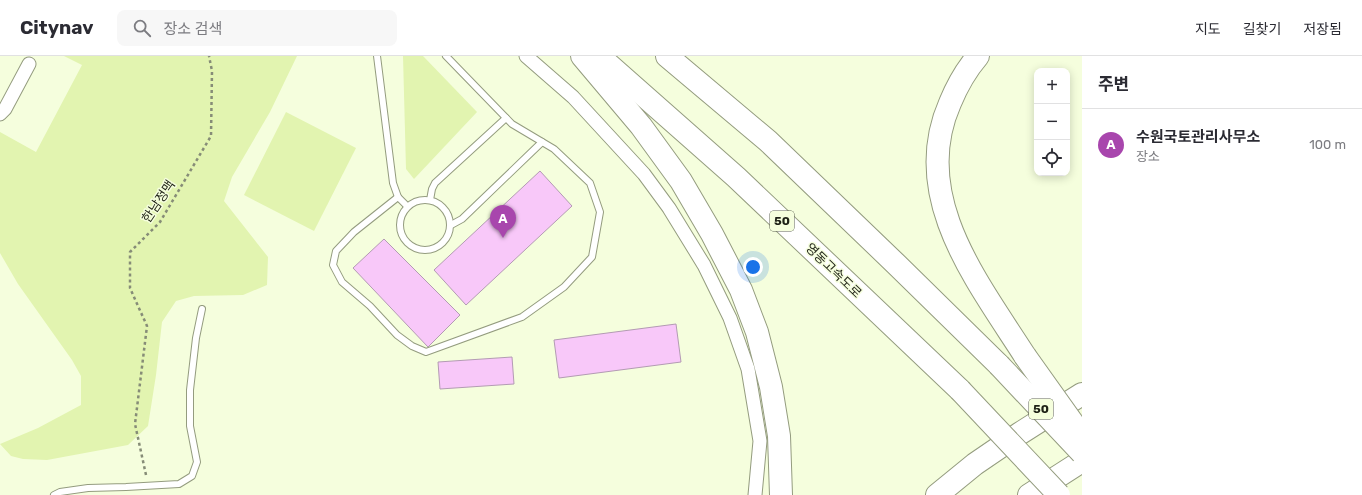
<!DOCTYPE html>
<html lang="ko">
<head>
<meta charset="utf-8">
<style>
	body { margin:0; font-family:Rubik,"Noto Sans KR",sans-serif; background:#f7f7f7; color:#2b2b33 }
	.controls { position:absolute; right:12px; top:12px; display:grid; overflow:hidden; border-radius:8px; box-shadow:0 2px 10px #0003 }
	.controls button { width:36px; height:36px; display:grid; place-items:center; padding:0; border:0; border-bottom:1px solid #e1e1e2; background:#fff; color:#2b2b33; font:20px sans-serif }
	.you { position:absolute; left:753px; top:211px; width:14px; height:14px; margin:-10px; border:3px solid #fff; border-radius:50%; background:#1a73e8; box-shadow:0 0 0 6px #1a73e833 }
	.badge { display:grid; place-items:center; width:26px; height:26px; border-radius:50%; background:#a846ad; color:#fff; font-size:13px; font-weight:700 }
	.pin { position:absolute; translate:-50% -33px; filter:drop-shadow(0 1px 2px #0008) }
	.pin::after { content:''; position:absolute; top:21px; width:14px; height:12px; background:inherit; clip-path:polygon(0 0,100% 0,50% 100%) }
	.list { margin:0; padding:0; list-style:none }
	h2 { display:flex; justify-content:space-between; align-items:center; height:52px; margin:0; padding:0 16px; font-size:17px }
	h2 small { font-size:13px; font-weight:400; color:#7c7c81 }
	.list li { display:grid; grid-template-columns:26px 1fr auto; gap:12px; align-items:center; box-sizing:border-box; height:72px; padding:0 16px; border-top:1px solid #e1e1e2 }
	.list b { display:block; font-size:15px; white-space:nowrap }
	.list p { margin:0; font-size:13px; white-space:nowrap; color:#7c7c81 }
	.list em { font-size:13px; font-style:normal; color:#7c7c81 }
	.icon { flex:none; width:22px; height:22px; fill:none; stroke:currentColor; stroke-width:2; stroke-linecap:round; stroke-linejoin:round }
	.map { position:relative; flex:none; width:1082px; height:439px; overflow:hidden }
	header { display:flex; align-items:center; gap:24px; box-sizing:border-box; height:56px; padding:0 20px; background:#fff; border-bottom:1px solid #e1e1e2 }
	header strong { font-size:19px }
	nav { display:flex; gap:22px; margin-inline-start:auto; font-size:14px }
	.search { width:280px; height:36px; background:#f7f7f7; display:flex; align-items:center; gap:10px; box-sizing:border-box; padding:0 14px; border-radius:8px; color:#7c7c81; font-size:15px }
	main { display:flex }
	aside { flex:1; background:#fff }
	.map>svg:first-child { display:block }
	.green { fill:#e2f4b0 }
	.building { fill:#f8c8f9; stroke:#b39bb3 }
	.lines { fill:none; stroke-linecap:round; stroke-linejoin:round }
	.lane-casing { stroke:#949c7f; stroke-width:8 }
	.street-casing { stroke:#949c7f; stroke-width:15 }
	.highway-casing { stroke:#949c7f; stroke-width:24 }
	.path { stroke:#868c77; stroke-width:2.5; stroke-dasharray:3 3; stroke-linecap:butt }
	.lane { stroke:#fff; stroke-width:6 }
	.street { stroke:#fff; stroke-width:13 }
	.highway { stroke:#fff; stroke-width:22 }
	.highway-bridge-casing { stroke:#949c7f; stroke-width:24; stroke-linecap:butt }
	.highway-bridge { stroke:#fff; stroke-width:22 }
	.labels { text-anchor:middle; stroke-width:3; stroke-linejoin:round; paint-order:stroke }
	.shield { fill:#f5fedd; stroke:#5e6352; stroke-width:1 }
	.shield-label { font-size:12px; font-weight:bold; fill:#1e2116 }
	.street-label { font-size:13px; fill:#1e2116; stroke:#f5fedd }
</style>
</head>
<body>
<header>
<strong>Citynav</strong>
<div class="search"><svg class="icon" aria-label="search" viewBox="0 0 24 24"><circle cx="10" cy="10" r="6"/><path d="M15 15l6 6"/></svg>장소 검색</div>
<nav><a>지도</a><a>길찾기</a><a>저장됨</a></nav>
</header>
<main>
<div class="map">
<svg width="1082" height="439" viewBox="0 0 1082 439">
	<rect width="100%" height="100%" fill="#f5fedd"/>
	<g class="green">
		<polygon points="64,0 297,0 270,56 232,121 224,145 268,201 267,229 243,239 194,240 176,245 162,266 156,319 148,370 128,389 47,404 23,403 11,400 0,388 38,372 81,349 81,320 72,304 18,228 0,197 0,76 36,96 82,9"/>
		<polygon points="403,0 423,0 477,56 414,123 406,113"/>
		<polygon points="286,56 356,92 314,175 244,139"/>
	</g>
	<g class="building">
		<polygon points="540,115 572,150 466,249 434,214"/>
		<polygon points="384,183 460,259 428,291 353,212"/>
		<polygon points="676,268 681,306 559,322 554,284"/>
		<polygon points="512,301 514,328 440,333 438,306"/>
	</g>
	<g class="lines">
		<g class="lane-casing">
			<g id="lane">
				<polyline points="377,0 393,127 398,141 407,150"/>
				<polyline points="398,141 354,176 336,195 333,209 342,226 370,250 397,279 412,290 426,296 522,261 564,231 592,201 600,156 590,127 554,93 512,68 446,0"/>
				<circle cx="425" cy="169" r="25"/>
				<polyline points="430,144 432,133 435,127 506,62"/>
				<polyline points="451,169 462,163 542,86"/>
				<polyline points="54,439 60,436 88,432 126,431 179,428 192,420 197,406 190,370 190,334 196,282 202,253"/>
			</g>
		</g>
		<g class="street-casing">
			<g id="street">
				<polyline points="526,0 573,41 644,118 669,152 704,209 730,262 748,313 760,385 755,439"/>
				<polyline points="0,58 5,53 29,8"/>
			</g>
		</g>
		<g class="highway-casing">
			<g id="highway">
				<polyline points="582,0 641,70 681,125 712,178 741,234 757,276 771,331 779,380 781,439"/>
				<polyline points="599,0 736,121 960,334"/>
				<polyline points="667,0 768,85 896,208 999,309"/>
				<path d="M978,0c-12,14 -21,30 -28,47 -41,93 27,178 75,253"/>
				<polyline points="937,439 975,408 1019,378 1082,338"/>
				<polyline points="1029,439 1082,405"/>
			</g>
		</g>
		<polyline class="path" points="146,419 135,368 147,270 130,232 130,196 160,166 211,80 212,15 209,0"/>
		<use href="#lane" class="lane"/>
		<use href="#street" class="street"/>
		<use href="#highway" class="highway"/>
		<g class="highway-bridge-casing">
			<g id="highway-bridge">
				<polyline points="1025,300 1082,380"/>
				<polyline points="999,309 1082,397"/>
				<polyline points="960,334 1059,439"/>
			</g>
		</g>
		<use href="#highway-bridge" class="highway-bridge"/>
	</g>
	<g class="labels">
		<g class="shield">
			<rect x="770" y="155" width="24" height="20" rx="3"/>
			<rect x="1029" y="343" width="24" height="20" rx="3"/>
		</g>
		<g class="shield-label">
			<text x="782" y="169">50</text>
			<text x="1041" y="357">50</text>
		</g>
		<g class="street-label">
			<text transform="translate(158 145) rotate(-56)" y="5">한남정맥</text>
			<text transform="translate(834 214) rotate(44)" y="5">영동고속도로</text>
		</g>
	</g>
</svg>
<div class="controls">
<button>+</button>
<button>−</button>
<button><svg class="icon" aria-label="locate" viewBox="0 0 24 24"><circle cx="12" cy="12" r="6"/><path d="M12 2v4M12 18v4M2 12h4M18 12h4"/></svg></button>
</div>
<div class="you"></div>
<div class="pin badge" style="left:503px;top:182px">A</div>
</div>
<aside>
<h2>주변<small></small></h2>
<ul class="list">
<li><span class="badge">A</span><div><b>수원국토관리사무소</b><p>장소</p></div><em>100 m</em></li>
</ul>
</aside>
</main>
</body>
</html>
